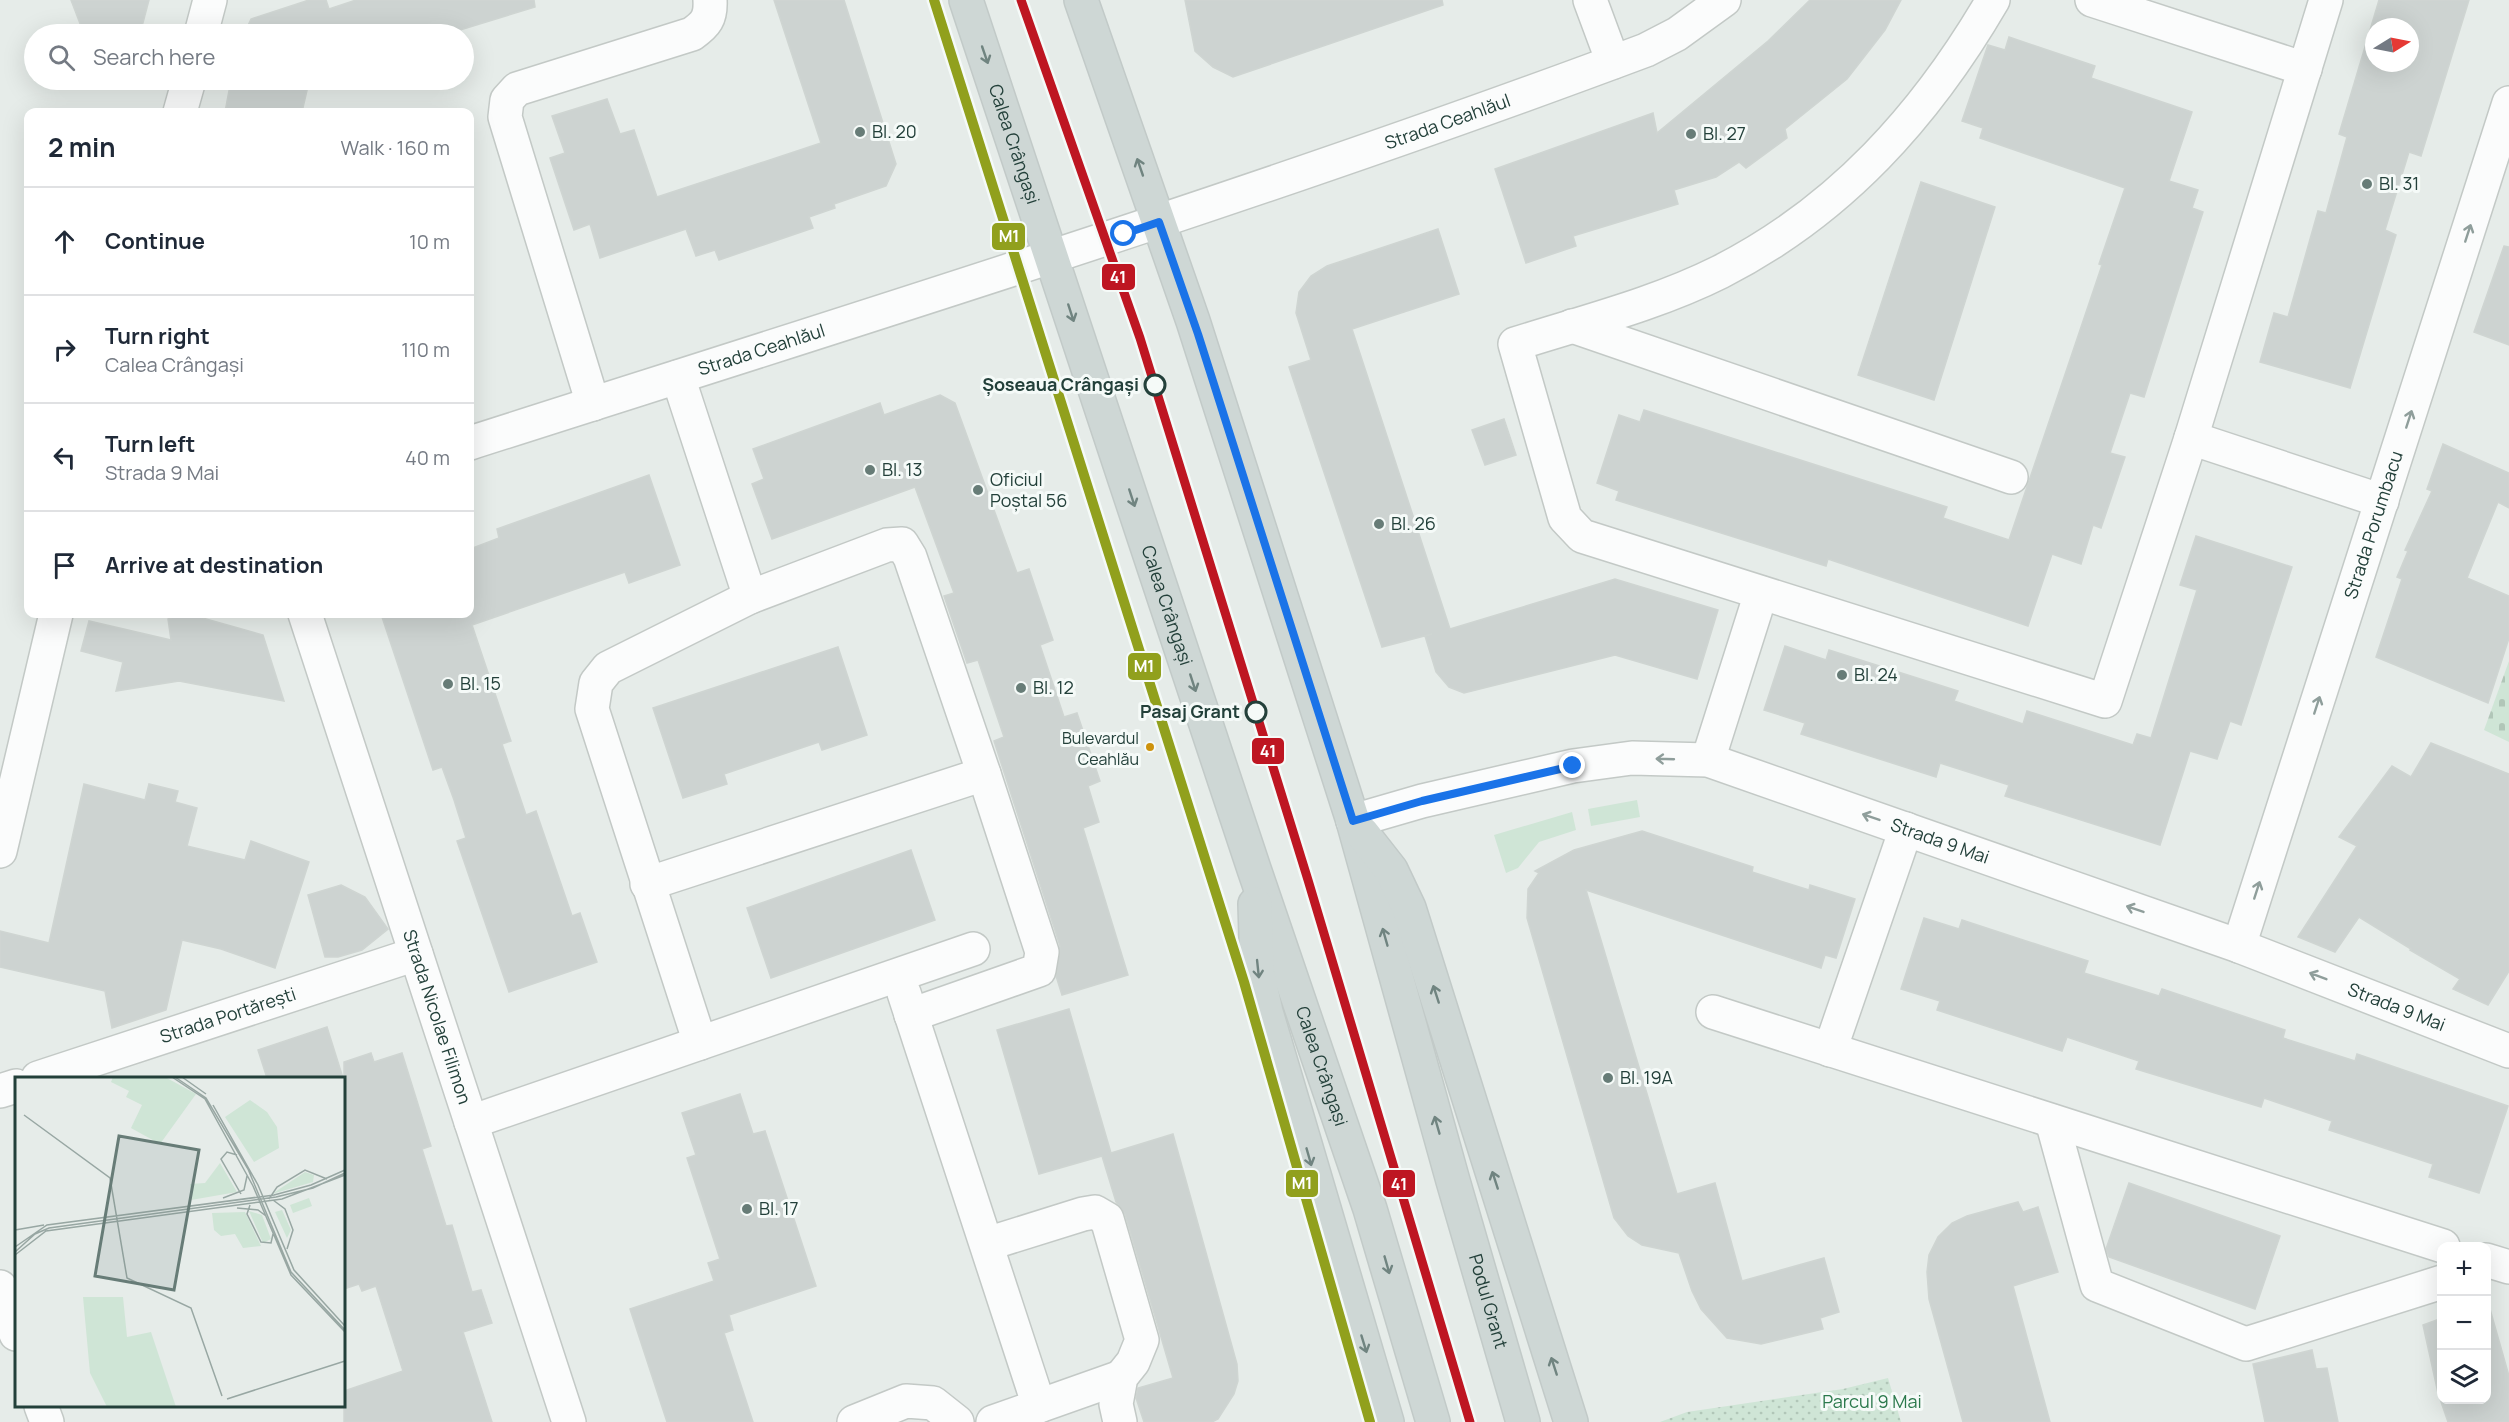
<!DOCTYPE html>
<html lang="en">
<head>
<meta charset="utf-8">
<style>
	body { margin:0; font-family:Manrope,sans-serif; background:#f2f2f3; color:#1f2937 }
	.controls { position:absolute; right:18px; bottom:18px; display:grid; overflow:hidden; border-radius:12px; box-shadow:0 6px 24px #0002 }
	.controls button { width:54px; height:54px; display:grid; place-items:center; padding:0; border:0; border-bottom:2px solid #e0e1e3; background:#fff; color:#1f2937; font:30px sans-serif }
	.compass { position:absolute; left:2365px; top:18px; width:54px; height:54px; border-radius:50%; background:#fff; box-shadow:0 6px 24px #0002; rotate:80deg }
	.stop { position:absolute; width:18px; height:18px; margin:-14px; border:4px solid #1a73e8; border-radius:50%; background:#fff }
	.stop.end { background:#1a73e8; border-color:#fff; box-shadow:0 2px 6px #0008 }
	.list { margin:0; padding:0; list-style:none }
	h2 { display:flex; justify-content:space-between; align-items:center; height:78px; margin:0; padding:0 24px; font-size:26px }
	h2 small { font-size:20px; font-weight:400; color:#747a83 }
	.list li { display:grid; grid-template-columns:39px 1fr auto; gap:18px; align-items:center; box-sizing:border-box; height:108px; padding:0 24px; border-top:2px solid #e0e1e3 }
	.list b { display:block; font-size:22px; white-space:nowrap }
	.list p { margin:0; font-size:20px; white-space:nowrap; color:#747a83 }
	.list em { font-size:20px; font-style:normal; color:#747a83 }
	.icon { flex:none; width:33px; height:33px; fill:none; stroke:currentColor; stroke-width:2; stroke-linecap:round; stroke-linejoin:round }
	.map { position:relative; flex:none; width:2509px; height:1422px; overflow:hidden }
	.search { position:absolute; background:#fff; box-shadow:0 6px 24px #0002; left:24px; top:24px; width:450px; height:66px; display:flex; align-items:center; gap:15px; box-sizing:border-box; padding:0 21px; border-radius:33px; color:#747a83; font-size:22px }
	.panel { position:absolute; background:#fff; box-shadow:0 6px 24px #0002; left:24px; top:108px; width:450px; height:510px; border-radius:12px }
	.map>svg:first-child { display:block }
	.grass { fill:#cfe5d6 }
	.cemetery { fill:url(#cemetery-stones) }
	.park { fill:url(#park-dots) }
	.building { fill:#cdd3d1; stroke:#cfd5d2; stroke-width:1.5; fill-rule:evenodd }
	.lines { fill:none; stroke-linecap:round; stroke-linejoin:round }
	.minor-casing { stroke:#c3c9c6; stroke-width:36 }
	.major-casing { stroke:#c2cac8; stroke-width:36 }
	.minor { stroke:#fbfcfc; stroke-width:33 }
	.major { stroke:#ced7d5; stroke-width:33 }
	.tram-1-casing { stroke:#f5faf8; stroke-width:14 }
	.tram-1 { stroke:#be1622; stroke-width:9 }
	.metro-1-casing { stroke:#f5faf8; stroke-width:15 }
	.metro-1 { stroke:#91a01d; stroke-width:10 }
	.oneway { stroke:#708480 }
	.oneway2 { stroke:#8f9e9b }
	.route { stroke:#1a73e8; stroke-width:8 }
	.poi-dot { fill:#677c77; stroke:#f5faf8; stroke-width:2 }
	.stop-dot { fill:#f5faf8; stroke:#23403a; stroke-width:3 }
	.bus-dot { fill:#cd920c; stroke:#f5faf8; stroke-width:2 }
	.labels { text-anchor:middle; stroke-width:6; stroke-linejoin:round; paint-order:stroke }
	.bus-label { font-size:16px; fill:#23403a; stroke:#f5faf8; text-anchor:end }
	.street-label { font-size:18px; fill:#23403a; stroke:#f5faf8 }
	.poi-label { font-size:18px; fill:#23403a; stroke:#f5faf8; text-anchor:start }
	.stop-label { font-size:18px; font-weight:bold; fill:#23403a; stroke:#f5faf8; text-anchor:end }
	.park-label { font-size:18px; fill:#2b794c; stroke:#f5faf8 }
	.inset-road { fill:none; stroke:#98a7a3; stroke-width:1.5 }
	.view { fill:#677c77; fill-opacity:0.15; stroke:#677c77; stroke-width:3 }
	.inset-edge { fill:none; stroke:#23403a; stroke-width:3 }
	.line-badge { stroke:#f5faf8; stroke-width:2 }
	.badge-label { font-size:16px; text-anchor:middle; font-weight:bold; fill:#fff }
</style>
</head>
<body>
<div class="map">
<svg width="2509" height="1422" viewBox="0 0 2509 1422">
	<defs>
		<pattern id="cemetery-stones" width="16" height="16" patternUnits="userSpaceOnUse" patternTransform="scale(1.5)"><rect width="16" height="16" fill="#cfe5d6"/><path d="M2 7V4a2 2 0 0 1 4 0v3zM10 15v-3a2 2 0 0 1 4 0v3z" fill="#b1c6b8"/></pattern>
		<pattern id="park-dots" width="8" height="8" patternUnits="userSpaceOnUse" patternTransform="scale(1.5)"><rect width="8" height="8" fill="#cfe5d6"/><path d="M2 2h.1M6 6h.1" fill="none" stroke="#b1c6b8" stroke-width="1.8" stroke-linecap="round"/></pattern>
	</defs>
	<rect width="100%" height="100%" fill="#e6ece9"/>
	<g class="grass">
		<polygon points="1637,800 1640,817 1591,826 1588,809"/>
		<polygon points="1572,812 1576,830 1539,842 1518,868 1506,873 1494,835"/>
	</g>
	<polygon class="cemetery" points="2509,661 2509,742 2484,730"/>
	<polygon class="park" points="1888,1378 1901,1422 1660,1422 1687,1412 1843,1389"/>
	<g class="building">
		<polygon points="71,0 149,0 140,34 84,34"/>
		<polygon points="309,0 326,0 329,9 356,0 534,0 535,7 447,34 244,34 251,19"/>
		<polygon points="774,0 844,0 896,164 886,186 834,204 835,208 809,217 813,228 719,260 715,250 696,256 686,229 600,258 590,224 574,230 550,158 565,153 552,116 607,99 620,134 634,130 657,197 821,143"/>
		<polygon points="1185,0 1442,0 1443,5 1233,77 1213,67 1195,51"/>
		<polygon points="1810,0 1901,0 1885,30 1847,79 1785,129 1787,138 1746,168 1739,162 1716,177 1674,190 1678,204 1573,236 1576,246 1526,263 1495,169 1653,113 1657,133 1768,41"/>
		<path d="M2379,0h90l-48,156 -12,-4 -24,78 11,5 -46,153 -90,-26 14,-49 14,4 30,-106 8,2 21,-76 -8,-3zM2374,27h36v36h-36z"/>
		<polygon points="2009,37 2095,66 2091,78 2192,112 2169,181 2198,190 2192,208 2203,212 2144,397 2130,393 2110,453 2125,457 2101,528 2093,525 2081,564 2052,554 2028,626 1828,559 1826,566 1616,500 1619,491 1597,483 1619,415 1640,422 1644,410 1947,507 1943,518 2009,540 2102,265 2099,264 2125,188 1980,138 1983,128 1962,121 1988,45 2005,50"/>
		<polygon points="231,80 329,80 308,86 302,112 225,112"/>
		<polygon points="1921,182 1995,207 1934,400 1858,375"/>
		<polygon points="1438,229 1459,294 1352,329 1450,629 1615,579 1718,610 1697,679 1615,655 1464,693 1449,687 1436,672 1425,636 1432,634 1382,647 1289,367 1311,360 1296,313 1299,292 1311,276 1327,266"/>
		<polygon points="2504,246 2509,247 2509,345 2474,332"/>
		<polygon points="940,395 955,403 1017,573 1029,569 1053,640 1040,645 1064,717 1077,713 1100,781 1088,786 1099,822 1083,828 1128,975 1062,995 1056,976 1060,946 994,741 1004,737 978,660 967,663 944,596 954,593 915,487 772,539 752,484 764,479 753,449 880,403 884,415"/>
		<polygon points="1504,419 1516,455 1485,465 1472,430"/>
		<polygon points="2443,444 2509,473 2509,508 2498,502 2467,578 2509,596 2509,638 2488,703 2376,657 2402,579 2397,577 2408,551 2405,550 2432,491 2427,489"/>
		<polygon points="649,475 680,565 629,583 625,572 472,625 511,741 502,744 526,815 536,811 572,916 580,913 597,962 509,992 457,841 466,838 454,800 442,767 433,770 381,614 468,614 470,617 470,549 499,538 497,529"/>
		<polygon points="2196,536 2292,567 2241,725 2230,721 2217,759 2190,751 2160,845 2005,796 2009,785 1940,763 1936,777 1801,734 1805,723 1764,710 1785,646 1826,660 1829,650 1958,691 1954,701 2023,724 2027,711 2133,745 2137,734 2151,738 2197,590 2180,585"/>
		<polygon points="182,614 198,614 199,617 263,635 284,701 179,681 116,691 123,662 81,651 89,621 171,640 168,619"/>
		<polygon points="838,647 867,735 822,750 819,742 724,774 727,784 683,798 653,708"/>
		<polygon points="2431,743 2509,774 2509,971 2488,1005 2453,989 2460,979 2410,950 2411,949 2359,917 2335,952 2298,937 2357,846 2339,837 2392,766 2411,777"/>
		<polygon points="84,784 145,800 149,784 178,791 175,802 197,808 187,846 245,860 251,841 309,862 275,968 221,949 182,940 166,1010 112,1028 105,991 0,967 0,931 49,943"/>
		<polygon points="1642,831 1753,867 1752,872 1809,890 1810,885 1855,899 1836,958 1825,955 1821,968 1586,890 1677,1194 1715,1183 1742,1281 1824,1258 1839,1312 1820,1318 1823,1329 1761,1344 1727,1338 1701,1309 1692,1291 1679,1253 1642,1245 1628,1236 1614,1218 1527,918 1528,889 1539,873 1535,871 1574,850"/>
		<polygon points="911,850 935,920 771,978 747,908"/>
		<polygon points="341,885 365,897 388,929 362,950 338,957 325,957 308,895"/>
		<polygon points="1924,918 1959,929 1962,920 2088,961 2084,973 2159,996 2162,989 2285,1030 2283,1038 2355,1061 2357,1054 2508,1106 2479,1193 2429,1177 2433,1164 2329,1130 2332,1121 2264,1098 2261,1107 2136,1069 2139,1061 2067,1037 2062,1051 1937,1010 1940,1001 1901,989"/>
		<polygon points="1069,1009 1111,1153 1173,1134 1237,1364 1238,1381 1234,1394 1218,1419 1212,1422 1144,1422 1136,1398 1138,1388 1173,1378 1125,1214 1116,1202 1102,1156 1039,1174 997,1030"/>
		<polygon points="327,1027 343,1078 267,1078 258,1050"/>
		<polygon points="371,1053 374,1062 402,1053 431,1146 422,1149 446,1226 452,1225 472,1292 481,1290 492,1323 463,1332 492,1422 344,1422 344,1391 403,1371 376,1286 362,1291 359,1284 344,1289 344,1062"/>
		<polygon points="740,1094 753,1134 765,1131 816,1286 729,1315 733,1330 724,1333 753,1422 667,1422 630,1309 714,1281 708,1263 720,1259 687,1158 696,1155 682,1113"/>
		<polygon points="2129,1183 2280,1236 2255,1309 2109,1257 2106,1249"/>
		<polygon points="2018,1202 2023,1212 2038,1207 2058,1272 2013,1286 2050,1422 1963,1422 1929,1299 1927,1272 1929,1255 1938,1237 1952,1223 1967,1216"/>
		<polygon points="2487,1309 2490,1309 2509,1376 2509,1422 2448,1422 2438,1393 2423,1325 2442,1318 2442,1400 2487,1400"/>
		<polygon points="2312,1350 2316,1369 2327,1368 2338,1422 2265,1422 2253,1364"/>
	</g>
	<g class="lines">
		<g class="minor-casing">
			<g id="minor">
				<polyline points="1590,0 1613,62"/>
				<path d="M1993,0c-67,115 -153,211 -273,272 -64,32 -136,50 -205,72l50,174 17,18 523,165 86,-263 135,-438"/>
				<polyline points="2092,0 2305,69"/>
				<polyline points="201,34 210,0"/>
				<polyline points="180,112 189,80"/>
				<polyline points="1572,326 2011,477"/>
				<polyline points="678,377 750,597"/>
				<path d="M593,404l-88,-287 2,-17 10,-11 175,-55c14,-10 19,-16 18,-34"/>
				<polyline points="2191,438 2382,501"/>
				<path id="s1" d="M470,443c394,-126 789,-248 1176,-393l31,-16 47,-34"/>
				<path id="s2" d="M305,614l264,808"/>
				<polyline points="1708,760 1761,593"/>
				<path id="s3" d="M1353,821l69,-20 151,-35 59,-8 76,2 531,186 270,105"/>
				<polyline points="0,851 56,614"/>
				<polyline points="647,884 984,774"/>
				<path id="s4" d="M2239,946l270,-843"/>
				<polyline points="904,993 1039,1406 993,1422"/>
				<polyline points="1713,1012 2443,1246"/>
				<polyline points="700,1043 592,709 596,683 608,668 750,597 887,545 902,544 910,557 984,774 1042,952 1039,970 911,1015"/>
				<polyline points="1830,1050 1906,829"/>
				<path id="s5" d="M38,1078l378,-124"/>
				<polyline points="0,1091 16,1086"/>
				<polyline points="2052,1121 2097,1285 2246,1344 2442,1282"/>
				<polyline points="471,1122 973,949"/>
				<polyline points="987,1244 1083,1214 1095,1212 1107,1219 1142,1340 1133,1362 1121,1377 1116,1404 1120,1422"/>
				<polyline points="2486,1260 2509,1267"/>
				<polyline points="0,1287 16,1334"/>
				<polyline points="41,1406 47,1422"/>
				<polyline points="1039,1406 1121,1377"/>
				<polyline points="854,1422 906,1401 933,1403 957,1422"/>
			</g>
		</g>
		<g class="major-casing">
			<g id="major">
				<path id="s6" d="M966,0l288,869 116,340 63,213"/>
				<path id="s7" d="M1081,0l112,321 160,500 100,360 70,241"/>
				<polyline points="1362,833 1391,870 1409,908 1571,1422"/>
				<polyline points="1255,904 1257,971 1266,1012 1387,1422"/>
			</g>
		</g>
		<use href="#minor" class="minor"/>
		<use href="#major" class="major"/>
		<g class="tram-1-casing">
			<polyline id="tram-1" points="1021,0 1140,338 1308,880 1470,1422"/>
		</g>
		<use href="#tram-1" class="tram-1"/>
		<g class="metro-1-casing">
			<polyline id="metro-1" points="934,0 1244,982 1370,1422"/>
		</g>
		<use href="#metro-1" class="metro-1"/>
	</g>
	<defs><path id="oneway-shaft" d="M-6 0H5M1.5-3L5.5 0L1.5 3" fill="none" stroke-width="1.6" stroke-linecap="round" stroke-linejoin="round" transform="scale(1.5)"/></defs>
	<g class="oneway">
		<use href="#oneway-shaft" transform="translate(985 55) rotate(71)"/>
		<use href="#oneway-shaft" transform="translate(1140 167) rotate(-109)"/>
		<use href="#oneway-shaft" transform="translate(1071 313) rotate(72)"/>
		<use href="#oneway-shaft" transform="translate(1132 498) rotate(72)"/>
		<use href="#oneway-shaft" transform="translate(1193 683) rotate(72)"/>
		<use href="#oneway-shaft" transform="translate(1385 937) rotate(-106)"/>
		<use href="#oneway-shaft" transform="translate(1258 969) rotate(84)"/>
		<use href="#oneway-shaft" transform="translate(1436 994) rotate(-108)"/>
		<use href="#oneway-shaft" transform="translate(1437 1125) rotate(-106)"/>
		<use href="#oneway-shaft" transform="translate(1309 1157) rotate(74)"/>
		<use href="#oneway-shaft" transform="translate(1495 1180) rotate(-108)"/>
		<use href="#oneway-shaft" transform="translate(1387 1265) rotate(74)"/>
		<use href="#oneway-shaft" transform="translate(1364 1344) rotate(73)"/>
		<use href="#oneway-shaft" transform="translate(1554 1366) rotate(-108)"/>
	</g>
	<g class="oneway2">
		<use href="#oneway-shaft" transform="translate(2468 233) rotate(-72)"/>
		<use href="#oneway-shaft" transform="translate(2409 419) rotate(-72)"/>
		<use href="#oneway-shaft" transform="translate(2317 705) rotate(-72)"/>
		<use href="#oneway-shaft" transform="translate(1665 759) rotate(-178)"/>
		<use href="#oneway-shaft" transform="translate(1871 817) rotate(-161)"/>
		<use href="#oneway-shaft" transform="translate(2257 890) rotate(-72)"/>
		<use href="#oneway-shaft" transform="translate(2135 909) rotate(-161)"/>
		<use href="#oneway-shaft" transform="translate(2318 976) rotate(-159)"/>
	</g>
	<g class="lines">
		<polyline class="route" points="1124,234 1159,222 1198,334 1353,821 1422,801 1573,766"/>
	</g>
	<g class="poi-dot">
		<circle cx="860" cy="132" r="6"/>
		<circle cx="1691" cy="134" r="6"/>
		<circle cx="2367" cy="184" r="6"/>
		<circle cx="870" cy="470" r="6"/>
		<circle cx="978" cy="490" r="6"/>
		<circle cx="1379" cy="524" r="6"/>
		<circle cx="1842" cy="675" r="6"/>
		<circle cx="448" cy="684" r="6"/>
		<circle cx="1021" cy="688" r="6"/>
		<circle cx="1608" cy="1078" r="6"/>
		<circle cx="747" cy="1209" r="6"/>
	</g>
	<g class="stop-dot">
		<circle cx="1155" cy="385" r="10"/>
		<circle cx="1256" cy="712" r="10"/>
	</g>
	<circle class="bus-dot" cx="1150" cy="747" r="5"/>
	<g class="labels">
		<g class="bus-label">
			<text x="1139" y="744">Bulevardul<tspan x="1139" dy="21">Ceahlău</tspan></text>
		</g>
		<g class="street-label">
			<text dy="6" stroke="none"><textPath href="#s1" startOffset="1029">Strada Ceahlăul</textPath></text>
			<text dy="6" stroke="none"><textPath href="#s6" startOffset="152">Calea Crângași</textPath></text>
			<text dy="6" stroke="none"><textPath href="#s1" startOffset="306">Strada Ceahlăul</textPath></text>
			<text dy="6" stroke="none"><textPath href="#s4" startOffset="442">Strada Porumbacu</textPath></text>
			<text dy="6" stroke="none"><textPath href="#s6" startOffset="638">Calea Crângași</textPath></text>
			<text dy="6" stroke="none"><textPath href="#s3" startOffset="608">Strada 9 Mai</textPath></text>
			<text dy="6" stroke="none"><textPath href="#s3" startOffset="1094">Strada 9 Mai</textPath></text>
			<text dy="6" stroke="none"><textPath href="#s5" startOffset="200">Strada Portărești</textPath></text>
			<text dy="6" stroke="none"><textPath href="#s2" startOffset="424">Strada Nicolae Filimon</textPath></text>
			<text dy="6" stroke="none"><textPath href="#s6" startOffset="1124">Calea Crângași</textPath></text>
			<text dy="6" stroke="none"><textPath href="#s7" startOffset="1364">Podul Grant</textPath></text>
		</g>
		<g class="poi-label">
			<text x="872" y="138">Bl. 20</text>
			<text x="1703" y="140">Bl. 27</text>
			<text x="2379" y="190">Bl. 31</text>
			<text x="882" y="476">Bl. 13</text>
			<text x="990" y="486">Oficiul<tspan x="990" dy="21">Poștal 56</tspan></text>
			<text x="1391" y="530">Bl. 26</text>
			<text x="1854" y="681">Bl. 24</text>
			<text x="460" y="690">Bl. 15</text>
			<text x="1033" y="694">Bl. 12</text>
			<text x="1620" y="1084">Bl. 19A</text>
			<text x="759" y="1215">Bl. 17</text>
		</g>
		<g class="stop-label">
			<text x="1139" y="391">Șoseaua Crângași</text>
			<text x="1240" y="718">Pasaj Grant</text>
		</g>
		<g class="park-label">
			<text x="1872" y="1408">Parcul 9 Mai</text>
		</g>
	</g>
	<g transform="translate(15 1077)">
		<rect width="330" height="330" fill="#e6ece9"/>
		<path d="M235,23l17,12 10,15 2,21 -25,14 -29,-45zM290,95l9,3 -1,7 -41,12zM294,121l3,8 -19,7 -3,-8zM267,133l9,20 -4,8 -12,-26zM234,134l13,4 9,24 -8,4zM68,220h40l4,40 24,-5 25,75h-69l-17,-34z" fill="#cfe5d6"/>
		<path d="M98,0h52l31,17 -36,50 -29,-16 11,-23 -16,-8 3,-6 -18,-9z" fill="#cfe5d6"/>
		<path d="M205,86l17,29 -46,8 -1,-16 15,-1zM230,135l16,34 -18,2 -8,-14 -14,2 -7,-6 -2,-17z" fill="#cfe5d6"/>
		<path class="inset-road" d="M157,0l33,22 48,87 38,89 54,57M160,0l31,21 42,71 43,103 54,58M167,0l24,17M198,28l45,80 36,85 51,56M9,38l86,63 17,100 64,30 31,88M222,78l-10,-3 -6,7 20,35M208,121l21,-8 3,-14M254,122l8,-12 28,-17 22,9M258,123l12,9 8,21 -6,19M235,128l-3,9 14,28 10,1 2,-9M222,131l21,2 8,6M0,153l29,-5M0,170l32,-22 227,-30 37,-10 34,-15M0,175l20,-18 14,-6 227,-31 37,-9 32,-15M0,178l31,-24 236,-32 63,-24M212,322l118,-38"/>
		<path class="view" d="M104,59l80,14 -25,140 -79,-14z"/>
		<rect width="330" height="330" class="inset-edge"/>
	</g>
	<g class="line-badge">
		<rect x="991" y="222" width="35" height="29" rx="6" fill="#91a01d"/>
		<rect x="1101" y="263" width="35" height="28" rx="6" fill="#be1622"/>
		<rect x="1127" y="652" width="35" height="29" rx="6" fill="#91a01d"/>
		<rect x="1251" y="737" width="34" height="28" rx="6" fill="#be1622"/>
		<rect x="1285" y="1169" width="34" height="29" rx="6" fill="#91a01d"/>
		<rect x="1382" y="1169" width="34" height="29" rx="6" fill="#be1622"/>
	</g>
	<g class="badge-label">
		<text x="1009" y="242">M1</text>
		<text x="1118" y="283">41</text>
		<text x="1144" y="672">M1</text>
		<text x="1268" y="757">41</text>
		<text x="1302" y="1189">M1</text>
		<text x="1399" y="1190">41</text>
	</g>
</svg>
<div class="controls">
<button>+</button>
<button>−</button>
<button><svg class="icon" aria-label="layers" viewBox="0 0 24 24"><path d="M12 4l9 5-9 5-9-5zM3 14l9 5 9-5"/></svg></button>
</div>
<svg class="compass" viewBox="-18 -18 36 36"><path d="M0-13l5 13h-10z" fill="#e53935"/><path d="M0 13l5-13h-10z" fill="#747a83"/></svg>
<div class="stop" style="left:1124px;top:234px"></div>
<div class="stop end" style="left:1573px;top:766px"></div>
<div class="search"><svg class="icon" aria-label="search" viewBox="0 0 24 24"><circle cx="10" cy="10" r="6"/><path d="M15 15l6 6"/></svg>Search here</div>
<section class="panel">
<h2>2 min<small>Walk · 160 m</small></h2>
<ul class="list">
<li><svg class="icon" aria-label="ahead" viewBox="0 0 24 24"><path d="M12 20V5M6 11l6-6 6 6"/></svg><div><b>Continue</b></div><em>10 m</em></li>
<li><svg class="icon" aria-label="right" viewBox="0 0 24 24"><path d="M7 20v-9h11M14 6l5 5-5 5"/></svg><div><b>Turn right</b><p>Calea Crângași</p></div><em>110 m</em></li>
<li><svg class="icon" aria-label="left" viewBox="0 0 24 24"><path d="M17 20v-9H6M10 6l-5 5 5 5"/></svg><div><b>Turn left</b><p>Strada 9 Mai</p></div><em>40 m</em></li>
<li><svg class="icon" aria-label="arrive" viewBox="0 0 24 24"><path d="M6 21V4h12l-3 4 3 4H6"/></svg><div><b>Arrive at destination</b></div></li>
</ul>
</section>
</div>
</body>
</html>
